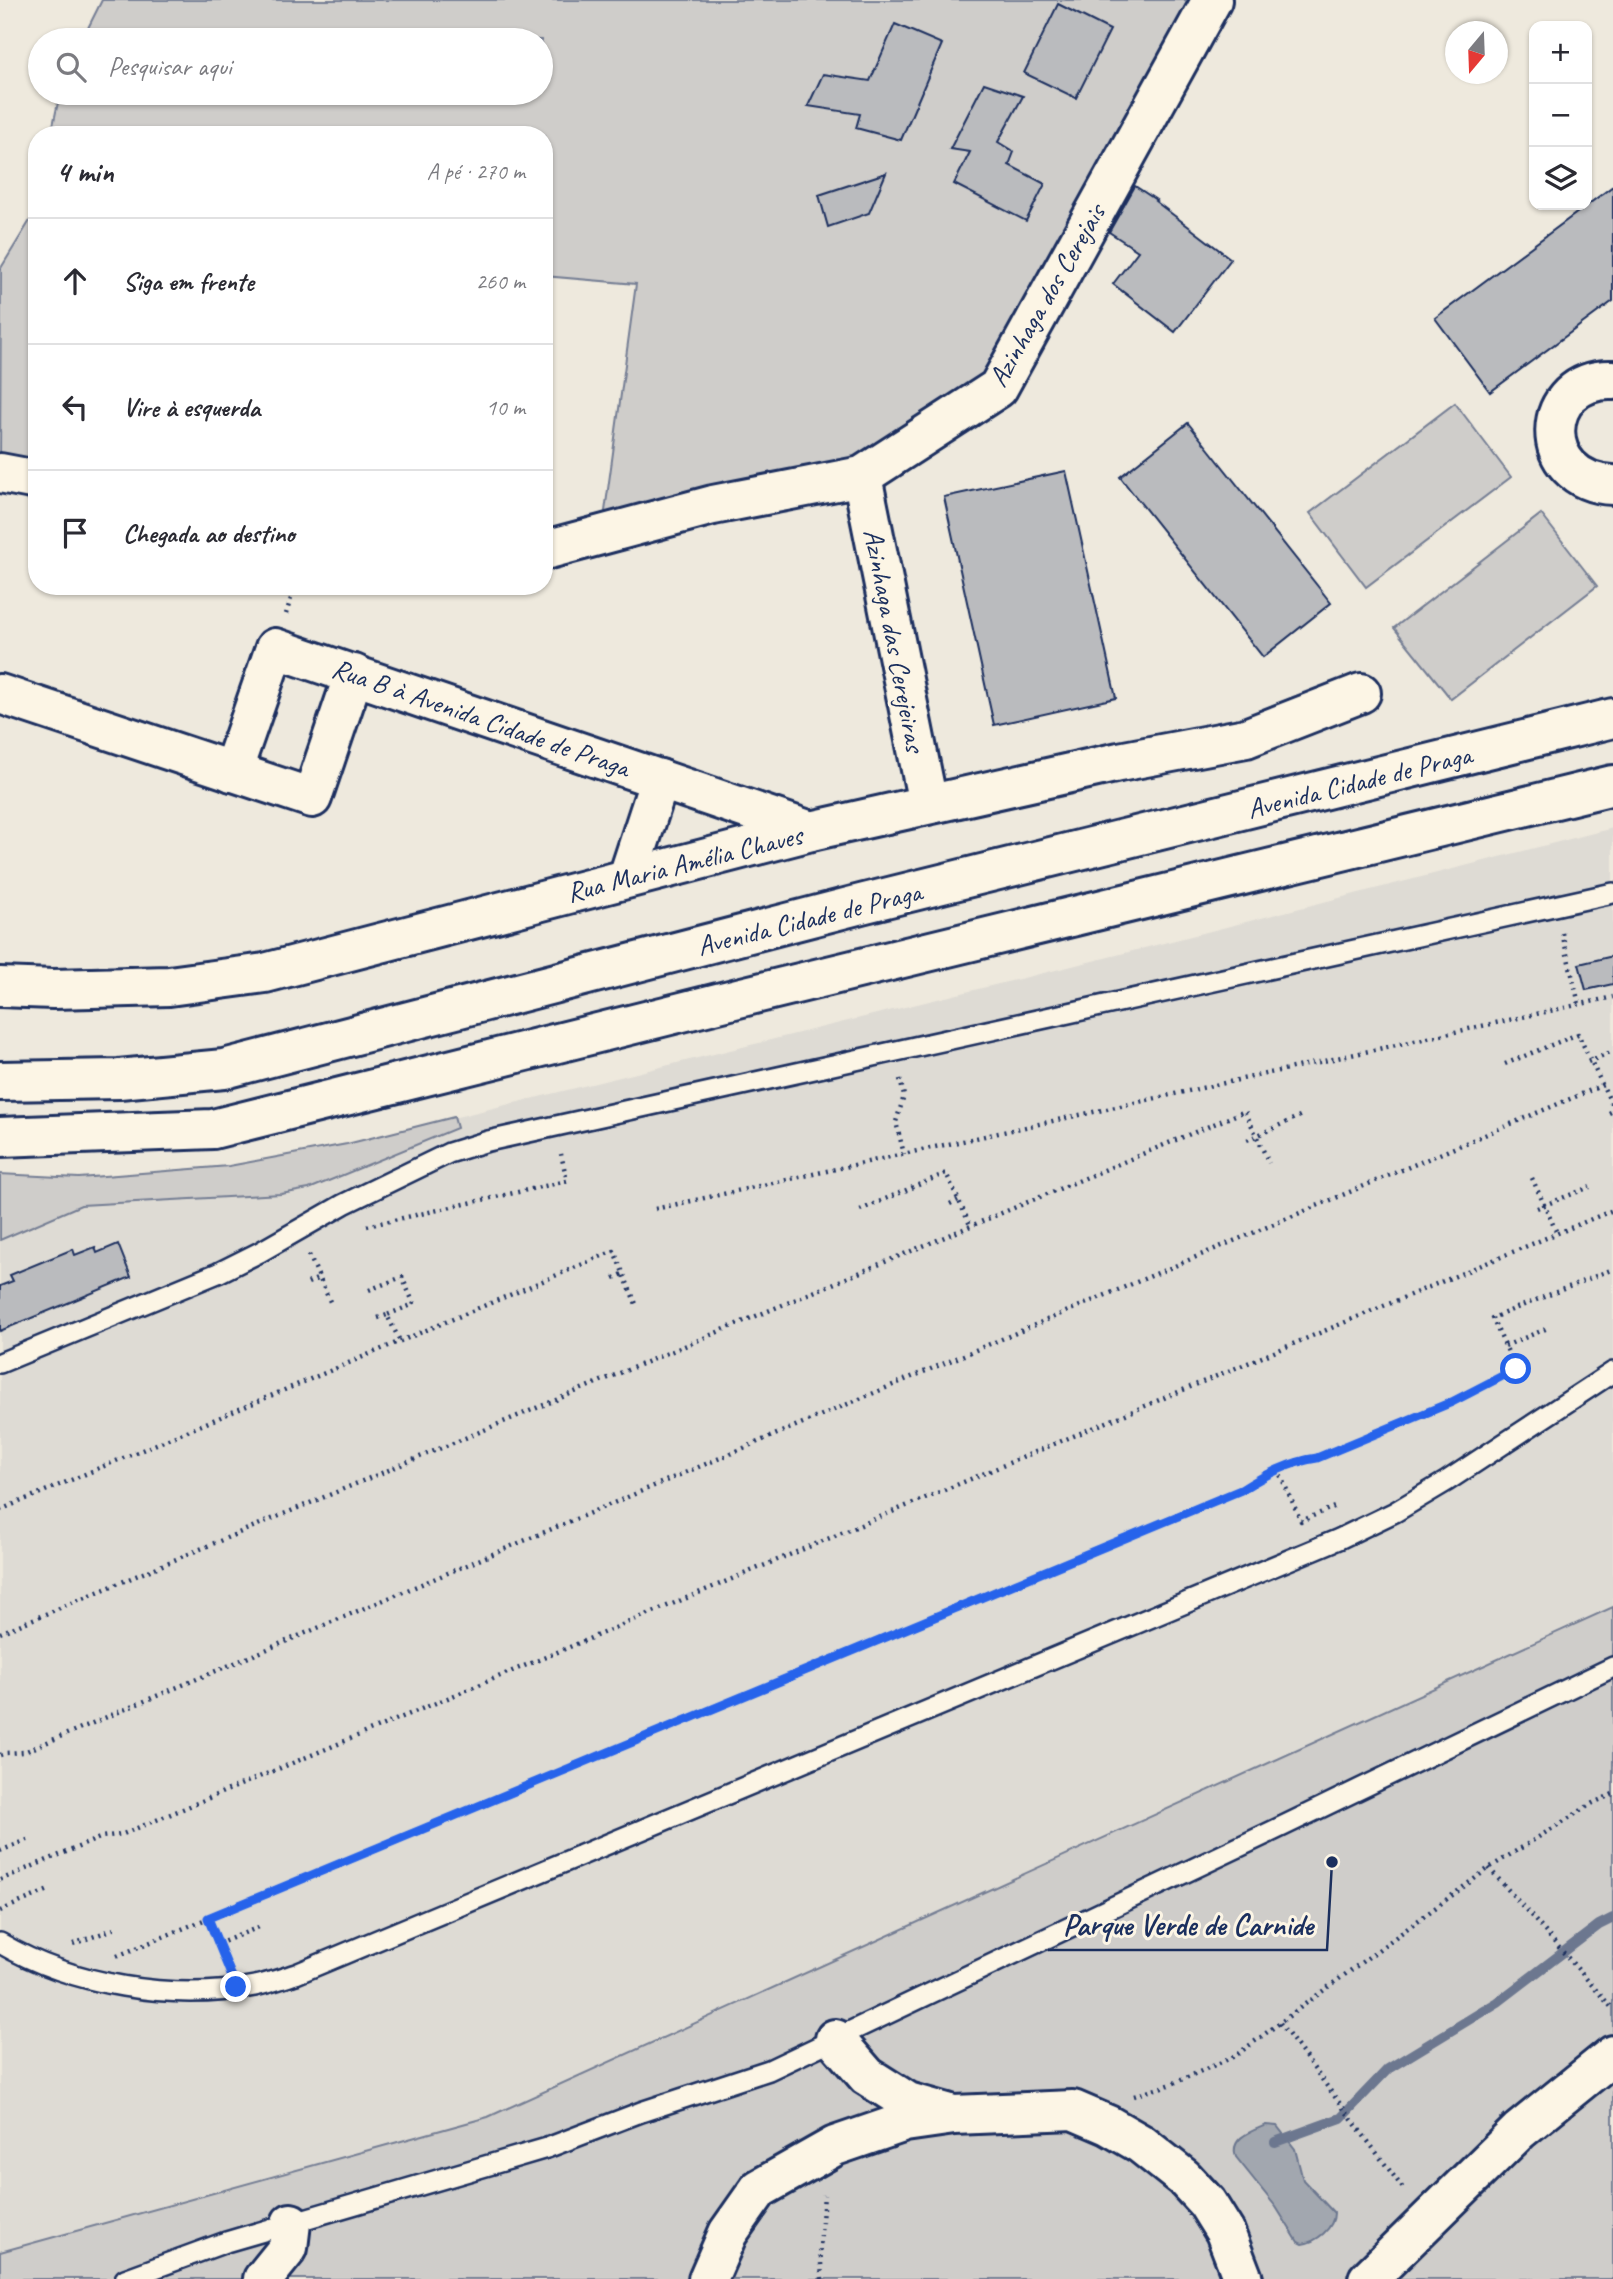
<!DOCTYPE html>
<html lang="pt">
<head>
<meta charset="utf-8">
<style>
	body { margin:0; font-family:Caveat,sans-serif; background:#f7f7f7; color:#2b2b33 }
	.controls { position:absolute; right:21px; top:21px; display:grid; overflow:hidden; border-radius:14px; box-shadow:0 2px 5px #0004 }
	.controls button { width:63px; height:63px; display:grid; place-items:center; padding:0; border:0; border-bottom:2px solid #e1e1e2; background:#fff; color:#2b2b33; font:35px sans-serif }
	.compass { position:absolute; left:1445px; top:21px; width:63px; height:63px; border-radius:50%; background:#fff; box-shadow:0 2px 5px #0004; rotate:199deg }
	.stop { position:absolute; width:21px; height:21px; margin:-16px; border:5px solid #2563eb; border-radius:50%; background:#fff }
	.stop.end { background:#2563eb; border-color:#fff; box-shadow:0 2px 7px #0008 }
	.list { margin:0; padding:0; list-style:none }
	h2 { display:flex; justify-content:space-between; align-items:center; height:91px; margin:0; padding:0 28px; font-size:30px }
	h2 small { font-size:23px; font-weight:400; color:#7c7c81 }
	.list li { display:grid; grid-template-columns:46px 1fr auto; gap:21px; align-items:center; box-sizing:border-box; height:126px; padding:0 28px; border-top:2px solid #e1e1e2 }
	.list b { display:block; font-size:26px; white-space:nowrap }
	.list em { font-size:23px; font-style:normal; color:#7c7c81 }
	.icon { flex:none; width:38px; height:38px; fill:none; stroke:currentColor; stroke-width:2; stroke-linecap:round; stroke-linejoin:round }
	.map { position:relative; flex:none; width:1613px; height:2279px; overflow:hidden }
	.search { position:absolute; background:#fff; box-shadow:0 2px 5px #0004; left:28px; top:28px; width:525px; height:77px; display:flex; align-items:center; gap:18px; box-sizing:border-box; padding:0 24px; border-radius:38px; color:#7c7c81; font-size:26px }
	.panel { position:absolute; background:#fff; box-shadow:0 2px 5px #0004; left:28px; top:126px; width:525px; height:469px; border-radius:28px }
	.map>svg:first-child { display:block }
	.built { fill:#dedbd4 }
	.green { fill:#cfcdca; stroke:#757e94; stroke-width:2 }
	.water { fill:#a2a7af; stroke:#6c778f; stroke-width:2 }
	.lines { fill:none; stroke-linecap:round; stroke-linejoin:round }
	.stream { stroke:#6c778f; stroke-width:10 }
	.building { fill:#babbbe; stroke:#1b2f5e; stroke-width:2 }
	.lane-casing { stroke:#1b2f5e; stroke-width:24 }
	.street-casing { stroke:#1b2f5e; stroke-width:44 }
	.secondary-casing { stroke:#1b2f5e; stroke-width:44 }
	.path { stroke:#1b2f5e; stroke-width:4.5; stroke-dasharray:2 5; stroke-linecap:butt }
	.lane { stroke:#fcf5e5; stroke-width:19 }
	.street { stroke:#fcf5e5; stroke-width:38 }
	.secondary { stroke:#fcf5e5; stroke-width:38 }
	.route { stroke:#2563eb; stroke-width:9 }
	.labels { text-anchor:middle; stroke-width:6; stroke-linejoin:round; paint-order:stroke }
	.street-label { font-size:28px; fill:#1b2f5e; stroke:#fcf5e5 }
	.leader { fill:none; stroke:#1b2f5e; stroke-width:2.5 }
	.callout-dot { fill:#1b2f5e; stroke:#fcf5e5; stroke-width:2.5 }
	.callout-label { font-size:30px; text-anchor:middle; font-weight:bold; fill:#1b2f5e; stroke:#fcf5e5; stroke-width:6; stroke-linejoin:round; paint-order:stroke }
</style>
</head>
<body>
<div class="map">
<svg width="1613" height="2279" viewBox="0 0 1613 2279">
	<rect width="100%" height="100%" fill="#eee9dd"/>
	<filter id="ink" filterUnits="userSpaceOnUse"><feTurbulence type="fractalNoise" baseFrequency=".0143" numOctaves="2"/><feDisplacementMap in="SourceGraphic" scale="14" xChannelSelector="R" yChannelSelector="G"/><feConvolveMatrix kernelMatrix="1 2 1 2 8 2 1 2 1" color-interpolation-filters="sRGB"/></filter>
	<g filter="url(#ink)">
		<polygon class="built" points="1613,828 1613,1607 488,2117 0,2252 0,1174 79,1178 233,1166 347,1144 1117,955"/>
		<g class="green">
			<polygon points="102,0 1197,0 989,377 858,463 603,526 636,284 544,276 544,135 51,135 60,93 541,93 541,40 82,40"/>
			<polygon points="37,209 37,465 0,460 1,268"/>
			<polygon points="1455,403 1511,477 1366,587 1310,513"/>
			<polygon points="1541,514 1597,586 1451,699 1394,628"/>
			<polygon points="454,1117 457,1128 309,1189 281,1194 81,1205 0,1240 0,1174 79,1178 229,1166 347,1144"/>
			<polygon points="1613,1607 1613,2279 0,2279 0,2252 488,2117"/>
		</g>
		<path class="water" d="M1266,2125l11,1 18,23 8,31 31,33c0,16 -18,29 -32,31l-4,-2 -22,-35 -40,-50c-7,-19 16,-26 30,-32z"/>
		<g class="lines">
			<polyline class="stream" points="1275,2142 1341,2118 1388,2069 1498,2002 1599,1925 1613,1918"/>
		</g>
		<g class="building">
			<polygon points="1058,4 1110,30 1076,98 1024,73"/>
			<polygon points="895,24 942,44 901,140 856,128 860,114 808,106 823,74 870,81"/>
			<polygon points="984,83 1023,96 998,142 1014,152 1009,165 1045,184 1026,221 954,184 970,152 950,149"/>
			<polygon points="886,173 869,213 828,227 819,195"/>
			<polygon points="1135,186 1156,200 1155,201 1231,259 1175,332 1113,284 1138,251 1109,232"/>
			<polygon points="1613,186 1613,301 1490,392 1435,318"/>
			<polygon points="1188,423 1331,603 1263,657 1120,477"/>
			<polygon points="1066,471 1116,698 994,725 944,497"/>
			<polygon points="1613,956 1613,984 1586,990 1579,964"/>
			<polygon points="118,1244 131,1277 0,1331 0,1286 13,1281 10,1275 73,1249 75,1255 95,1247 97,1253"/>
		</g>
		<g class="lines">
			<g class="lane-casing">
				<g id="lane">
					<polyline points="0,1363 218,1273 260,1252 344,1204 449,1153 488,1141 1613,893"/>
					<path d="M0,1943c72,42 173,59 255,43 14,-3 28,-8 41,-12l1043,-435 56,-27 52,-31 166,-109"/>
					<polyline points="125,2279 226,2242 547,2148 641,2112 769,2070 1283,1826 1613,1667"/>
				</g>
			</g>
			<g class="street-casing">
				<g id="street">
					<path d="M1613,380c-75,-3 -79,102 0,105"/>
					<polyline points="0,473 37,480"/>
					<polyline points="862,476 928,804"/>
					<polyline points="544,548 549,549 713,505 862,476 998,388 1212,0"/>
					<polyline points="0,694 312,798 354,674"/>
					<polyline points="232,772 275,648 811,831"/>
					<polyline points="628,877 660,779"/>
					<polyline points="0,987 53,989 169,986 265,973 811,831 1119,762 1246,738 1361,693"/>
					<polyline points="835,2039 867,2076 908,2102 947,2113"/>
					<polyline points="263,2279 288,2248 291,2223"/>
					<polyline points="708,2279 728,2233 759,2189 835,2146 905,2122 954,2115 1073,2110 1108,2125 1141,2144 1184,2178 1207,2203 1225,2232 1243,2279"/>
					<polyline points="1368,2279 1519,2131 1613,2055"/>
				</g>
			</g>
			<g class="secondary-casing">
				<g id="secondary">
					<polyline points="0,1081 119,1079 224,1069 861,904 1613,718"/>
					<polyline points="0,1137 213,1129 742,997 1613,785"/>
				</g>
			</g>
			<g class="path">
				<polyline points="286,614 295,586"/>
				<polyline points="1562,933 1579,1004"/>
				<polyline points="1588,1062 1613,1051"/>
				<polyline points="1505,1064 1578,1034 1613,1107"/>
				<polyline points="900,1079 904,1096 896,1122 904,1154"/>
				<polyline points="1609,1113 1613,1111"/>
				<polyline points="1247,1140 1300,1116"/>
				<polyline points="1532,1178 1557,1233"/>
				<polyline points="950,1204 958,1200"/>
				<polyline points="1537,1208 1590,1187"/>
				<polyline points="655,1209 1613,997"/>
				<polyline points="860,1210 946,1173 971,1227"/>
				<polyline points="367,1226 567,1181 561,1154"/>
				<polyline points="309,1255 332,1306"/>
				<polyline points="614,1278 623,1274"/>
				<polyline points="308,1283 319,1278"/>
				<polyline points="369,1290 402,1277 414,1304 387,1315 400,1341"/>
				<polyline points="378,1318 387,1315"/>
				<polyline points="1505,1346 1548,1328"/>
				<polyline points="1334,1507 1301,1521 1278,1470 1300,1460 1317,1458 1452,1402 1516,1369 1492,1318 1613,1269"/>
				<polyline points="0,1510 614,1251 636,1304"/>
				<polyline points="0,1633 1245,1111 1269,1163"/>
				<polyline points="0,1755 6,1753 24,1752 1603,1085"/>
				<polyline points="0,1851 30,1839"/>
				<polyline points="1489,1868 1613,2009"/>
				<polyline points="0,1880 102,1837 123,1834 1613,1210"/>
				<polyline points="0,1911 51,1889"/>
				<polyline points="207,1918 226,1962"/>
				<polyline points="73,1944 114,1929"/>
				<polyline points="218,1944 259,1927"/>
				<polyline points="117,1956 1241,1490 1267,1474 1278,1470"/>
				<polyline points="1280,2023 1405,2191"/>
				<polyline points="1134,2096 1172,2084 1235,2056 1489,1868 1593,1803 1613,1794"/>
				<polyline points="822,2279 820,2247 824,2195"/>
			</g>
			<use href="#lane" class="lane"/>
			<use href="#street" class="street"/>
			<use href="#secondary" class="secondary"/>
		</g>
	</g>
	<g class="lines" filter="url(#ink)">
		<path class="route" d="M236,1987l-28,-69 1033,-428c24,-15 48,-28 76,-32l135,-56 64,-33"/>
	</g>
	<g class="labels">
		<g class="street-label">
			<text transform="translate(1046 295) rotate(-60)" y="10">Azinhaga dos Cerejais</text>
			<text transform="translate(895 640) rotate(79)" y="10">Azinhaga das Cerejeiras</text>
			<text transform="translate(481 717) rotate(19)" y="10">Rua B à Avenida Cidade de Praga</text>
			<text transform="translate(1359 781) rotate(-14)" y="10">Avenida Cidade de Praga</text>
			<text transform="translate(684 863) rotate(-14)" y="10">Rua Maria Amélia Chaves</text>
			<text transform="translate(809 918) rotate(-14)" y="10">Avenida Cidade de Praga</text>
		</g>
	</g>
	<path class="leader" d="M1332 1862L1327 1950H1048"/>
	<circle class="callout-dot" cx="1332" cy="1862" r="7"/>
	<g class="callout-label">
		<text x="1188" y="1935">Parque Verde de Carnide</text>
	</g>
</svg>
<div class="controls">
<button>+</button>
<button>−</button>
<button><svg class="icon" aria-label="layers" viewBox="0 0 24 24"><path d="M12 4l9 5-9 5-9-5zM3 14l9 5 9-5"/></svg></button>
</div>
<svg class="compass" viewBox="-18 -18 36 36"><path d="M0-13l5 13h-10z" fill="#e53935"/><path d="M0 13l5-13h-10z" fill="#7c7c81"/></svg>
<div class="stop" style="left:1516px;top:1369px"></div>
<div class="stop end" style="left:236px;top:1987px"></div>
<div class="search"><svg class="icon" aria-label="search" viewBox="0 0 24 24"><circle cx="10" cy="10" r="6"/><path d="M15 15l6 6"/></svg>Pesquisar aqui</div>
<section class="panel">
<h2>4 min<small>A pé · 270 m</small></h2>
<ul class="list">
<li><svg class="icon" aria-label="ahead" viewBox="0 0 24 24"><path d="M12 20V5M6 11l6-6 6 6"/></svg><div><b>Siga em frente</b></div><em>260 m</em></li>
<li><svg class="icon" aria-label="left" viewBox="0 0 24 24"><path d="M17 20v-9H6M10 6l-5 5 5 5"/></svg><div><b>Vire à esquerda</b></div><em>10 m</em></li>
<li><svg class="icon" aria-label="arrive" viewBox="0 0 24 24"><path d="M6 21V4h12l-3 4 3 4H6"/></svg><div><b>Chegada ao destino</b></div></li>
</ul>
</section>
</div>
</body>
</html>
